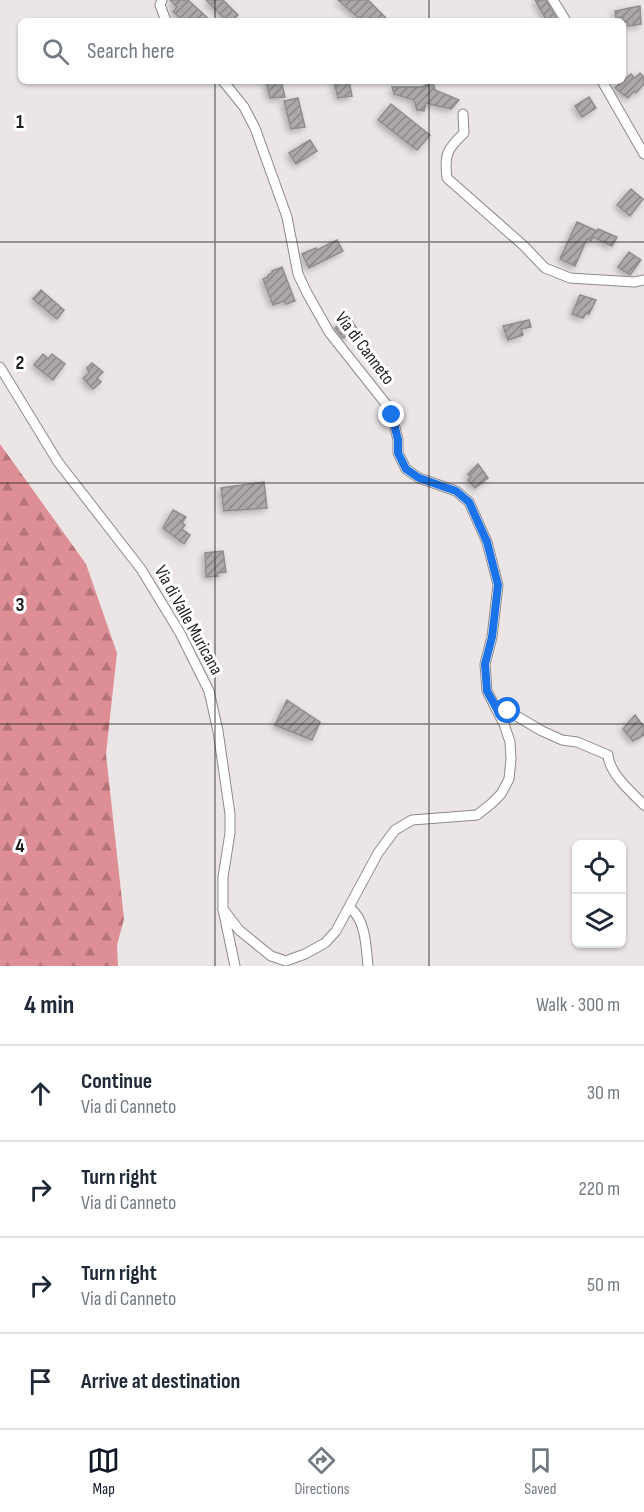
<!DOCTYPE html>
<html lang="en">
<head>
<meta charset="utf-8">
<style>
	body { margin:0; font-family:"Sofia Sans Condensed",sans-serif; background:#f2f2f3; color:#1f2937 }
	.controls { position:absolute; right:18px; bottom:18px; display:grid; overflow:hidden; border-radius:9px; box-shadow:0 2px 4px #0004 }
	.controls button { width:54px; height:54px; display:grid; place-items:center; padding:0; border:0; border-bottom:2px solid #e0e1e3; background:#fff; color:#1f2937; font:30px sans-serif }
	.stop { position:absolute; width:18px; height:18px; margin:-14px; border:4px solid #1a73e8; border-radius:50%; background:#fff }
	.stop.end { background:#1a73e8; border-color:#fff; box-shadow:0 2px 6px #0008 }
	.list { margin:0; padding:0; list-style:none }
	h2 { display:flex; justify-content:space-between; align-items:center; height:78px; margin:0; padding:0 24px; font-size:26px }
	h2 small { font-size:20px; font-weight:400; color:#747a83 }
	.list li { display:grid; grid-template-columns:39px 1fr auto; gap:18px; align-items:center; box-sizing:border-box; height:96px; padding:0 24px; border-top:2px solid #e0e1e3 }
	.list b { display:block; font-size:22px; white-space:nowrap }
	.list p { margin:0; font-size:20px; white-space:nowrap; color:#747a83 }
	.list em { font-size:20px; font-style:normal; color:#747a83 }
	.icon { flex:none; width:33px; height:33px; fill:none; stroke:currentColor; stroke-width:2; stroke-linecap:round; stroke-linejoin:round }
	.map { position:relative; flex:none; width:644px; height:966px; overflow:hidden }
	.search { position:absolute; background:#fff; box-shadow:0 2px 4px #0004; left:18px; right:18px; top:18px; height:66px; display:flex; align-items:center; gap:15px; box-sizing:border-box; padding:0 21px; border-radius:9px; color:#747a83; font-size:22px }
	.sheet { height:462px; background:#fff }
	nav { display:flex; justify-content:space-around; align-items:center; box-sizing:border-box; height:84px; border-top:2px solid #e0e1e3; background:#fff; font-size:16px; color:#747a83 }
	nav a { display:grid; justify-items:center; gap:3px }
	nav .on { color:#111827 }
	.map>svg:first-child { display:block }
	.forest { fill:url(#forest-firs) }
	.building { fill:url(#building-hatch); stroke:#918d8d; stroke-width:1.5; filter:url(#shadow) }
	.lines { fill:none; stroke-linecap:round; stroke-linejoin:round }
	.minor-casing { stroke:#8e898a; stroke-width:11 }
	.minor { stroke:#fff; stroke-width:9 }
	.route { stroke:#1a73e8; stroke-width:8 }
	.grid { fill:none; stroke:#211f1f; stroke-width:1.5; stroke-opacity:0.55 }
	.labels { text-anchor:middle; stroke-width:6; stroke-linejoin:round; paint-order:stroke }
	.street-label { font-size:18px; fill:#211f1f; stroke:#fff }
	.grid-label { font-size:20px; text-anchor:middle; font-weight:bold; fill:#211f1f; stroke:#fff; stroke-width:6; stroke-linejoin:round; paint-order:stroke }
</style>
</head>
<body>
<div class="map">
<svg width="644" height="966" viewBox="0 0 644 966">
	<defs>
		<pattern id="forest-firs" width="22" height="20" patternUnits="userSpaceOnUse" patternTransform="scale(1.5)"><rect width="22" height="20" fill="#de8f95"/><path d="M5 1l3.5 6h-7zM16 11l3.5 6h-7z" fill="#b47479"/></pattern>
		<pattern id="building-hatch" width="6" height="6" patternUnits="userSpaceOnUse" patternTransform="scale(1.5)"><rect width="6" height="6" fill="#ada8a8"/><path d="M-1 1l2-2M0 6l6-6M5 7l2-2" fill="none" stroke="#8c8888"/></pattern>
		<filter id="shadow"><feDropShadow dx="-2.5" dy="2.5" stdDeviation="3" flood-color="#0004"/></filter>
	</defs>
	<rect width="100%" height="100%" fill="#ebe5e6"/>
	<polygon class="forest" points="0,444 86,564 117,653 106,754 124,919 117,945 118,966 0,966"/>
	<g class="building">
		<polygon points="170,0 188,0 211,21 184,21 173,12 177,7"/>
		<polygon points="206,0 223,0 238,15 232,21 227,21"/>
		<polygon points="338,0 368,0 389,21 362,21"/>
		<polygon points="535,0 546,0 558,21 547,21"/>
		<polygon points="640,6 641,24 628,26 627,21 624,22 623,17 616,18 615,11"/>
		<polygon points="640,73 644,77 644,84 636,93 634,91 628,98 615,88 631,74 635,78"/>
		<polygon points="266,81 281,81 285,97 270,98"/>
		<polygon points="334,81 349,81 352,96 338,98"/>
		<polygon points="433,82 435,90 459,100 451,109 426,103 424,111 417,110 414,100 394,94 392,87 422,87"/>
		<polygon points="589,97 596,108 582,117 575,106"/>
		<polygon points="298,98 305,127 291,129 284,101"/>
		<polygon points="391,104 430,135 417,150 378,120"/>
		<polygon points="310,140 317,151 296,164 289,153"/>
		<polygon points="631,189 643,199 630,216 617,205"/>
		<polygon points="577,222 597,231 598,229 617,237 612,246 593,237 591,241 587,239 575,266 560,259"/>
		<polygon points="337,240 343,251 309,268 302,254 316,248 317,250"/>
		<polygon points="629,252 641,260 630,275 618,267"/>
		<polygon points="282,267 295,301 286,304 284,301 273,305 263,279 268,277 268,275 272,273 272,271"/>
		<polygon points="41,290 64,310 57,319 33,299"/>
		<polygon points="580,295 596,300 589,314 586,313 583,318 572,314"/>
		<polygon points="350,318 357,329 343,338 335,328"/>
		<polygon points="529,320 531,327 521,329 523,335 508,340 503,326"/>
		<polygon points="43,354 48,359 52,354 65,364 53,380 34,365"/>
		<polygon points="92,363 103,372 97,378 101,382 93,389 83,378 89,373 87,368"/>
		<polygon points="478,464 488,478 475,488 468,480 471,478 468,474"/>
		<polygon points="264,482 267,508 224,511 221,488"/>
		<polygon points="173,510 186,517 182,523 185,525 182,529 190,535 184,544 163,528"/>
		<polygon points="223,551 226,572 217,573 218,576 206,577 205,553"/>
		<polygon points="287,700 320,722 312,740 275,725"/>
		<polygon points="635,715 644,727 644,735 633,741 623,729"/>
	</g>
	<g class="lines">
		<g class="minor-casing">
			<g id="minor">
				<polyline points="162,0 160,5 166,21"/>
				<polyline points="553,0 566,21"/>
				<polyline points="602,81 644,154"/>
				<path d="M463,114l1,19c-17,16 -20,22 -17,45l77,68 21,22 25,10 64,4 10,-2"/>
				<polyline points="0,367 58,462 141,569 180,633 209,691 218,731 230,814 230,833 223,877 223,909 235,966"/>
				<path d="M498,711h10l34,20 20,9 15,2 31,13c1,18 24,38 36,50"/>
				<path d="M350,908c16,12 16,39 18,58"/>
				<polyline points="223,909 239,930 271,956 286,961 305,954 325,943 336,931 378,853 395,830 412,820 477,815 492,803 501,794 509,779 511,759 510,742 504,724 487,691 485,664 492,637 498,585 487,542 469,502 456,491 419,478 406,469 398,453 398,440 392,415 386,404 329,332 307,293 298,274 287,217 255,128 244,107 223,81"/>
			</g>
		</g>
		<use href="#minor" class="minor"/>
	</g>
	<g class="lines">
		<polyline class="route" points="392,415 398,440 398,453 406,469 419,478 456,491 469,502 487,542 498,585 492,637 485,664 487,691 498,711 508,711"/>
	</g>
	<path class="grid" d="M215,0v21M429,0v21M215,81v885M429,81v885M0,242h644M0,483h644M0,724h644"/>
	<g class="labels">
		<g class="street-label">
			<text transform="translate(365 348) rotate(53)" y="6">Via di Canneto</text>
			<text transform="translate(189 620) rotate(61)" y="6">Via di Valle Muricana</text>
		</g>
	</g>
	<g class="grid-label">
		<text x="20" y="128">1</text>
		<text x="20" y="369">2</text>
		<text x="20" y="611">3</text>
		<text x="20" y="852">4</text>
	</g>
</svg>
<div class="controls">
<button><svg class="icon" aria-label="locate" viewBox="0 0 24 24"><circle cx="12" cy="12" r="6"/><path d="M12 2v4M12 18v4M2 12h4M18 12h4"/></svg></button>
<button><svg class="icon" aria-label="layers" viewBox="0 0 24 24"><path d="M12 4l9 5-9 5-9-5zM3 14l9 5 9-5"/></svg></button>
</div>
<div class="stop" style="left:508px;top:711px"></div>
<div class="stop end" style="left:392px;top:415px"></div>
<div class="search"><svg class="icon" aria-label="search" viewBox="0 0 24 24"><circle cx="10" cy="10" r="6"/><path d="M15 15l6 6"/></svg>Search here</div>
</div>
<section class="sheet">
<h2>4 min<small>Walk · 300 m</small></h2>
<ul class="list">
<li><svg class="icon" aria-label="ahead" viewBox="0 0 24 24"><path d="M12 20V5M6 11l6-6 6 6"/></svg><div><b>Continue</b><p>Via di Canneto</p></div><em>30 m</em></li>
<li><svg class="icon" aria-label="right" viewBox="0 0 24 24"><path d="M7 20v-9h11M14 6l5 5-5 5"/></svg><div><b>Turn right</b><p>Via di Canneto</p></div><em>220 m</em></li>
<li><svg class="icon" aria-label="right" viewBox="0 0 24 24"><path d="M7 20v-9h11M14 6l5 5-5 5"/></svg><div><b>Turn right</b><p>Via di Canneto</p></div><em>50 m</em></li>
<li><svg class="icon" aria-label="arrive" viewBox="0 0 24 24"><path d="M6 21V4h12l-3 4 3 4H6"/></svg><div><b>Arrive at destination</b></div></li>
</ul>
</section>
<nav>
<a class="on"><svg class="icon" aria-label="map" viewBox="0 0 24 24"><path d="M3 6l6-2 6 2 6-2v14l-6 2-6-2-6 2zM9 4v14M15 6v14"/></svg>Map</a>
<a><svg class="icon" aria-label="directions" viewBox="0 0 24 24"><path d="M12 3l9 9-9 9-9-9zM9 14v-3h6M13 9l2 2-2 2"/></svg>Directions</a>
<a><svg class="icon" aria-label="saved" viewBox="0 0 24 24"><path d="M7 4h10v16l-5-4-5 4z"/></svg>Saved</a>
</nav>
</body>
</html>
